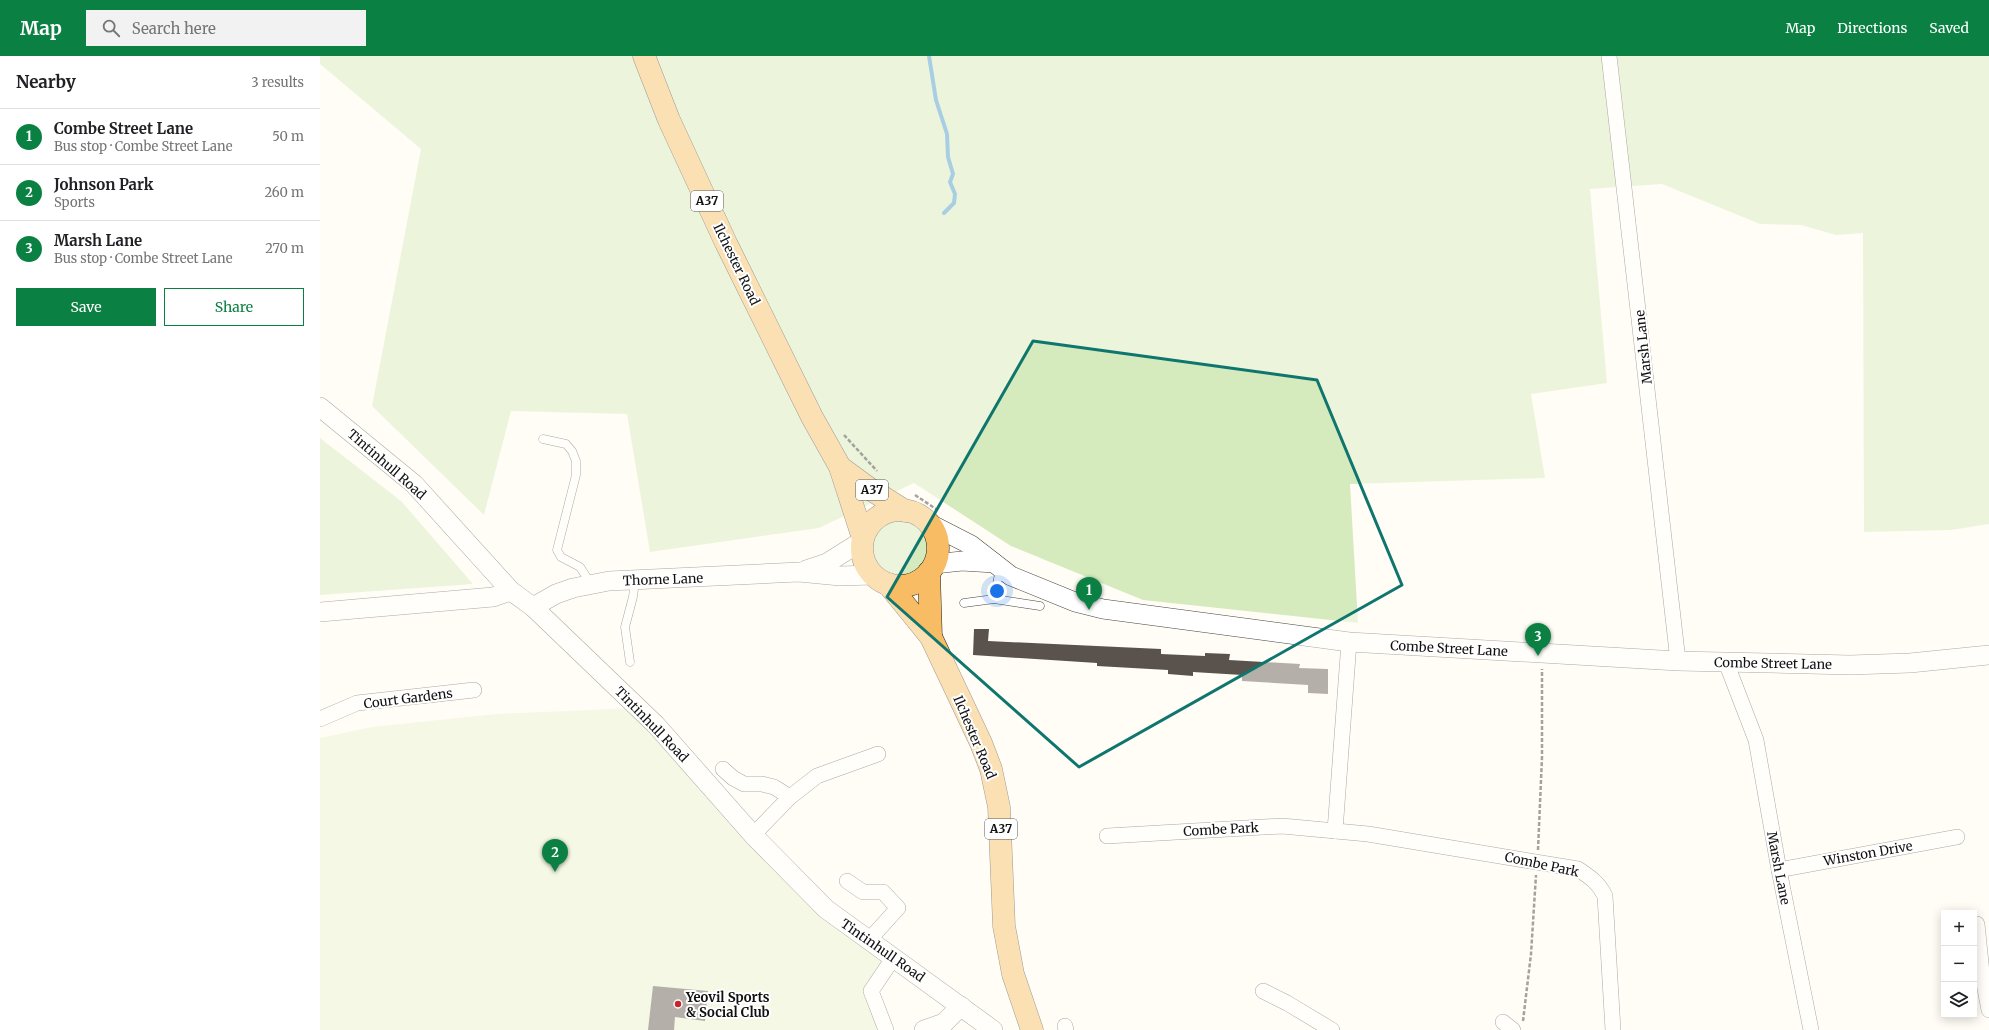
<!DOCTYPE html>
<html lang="en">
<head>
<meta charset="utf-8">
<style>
	body { margin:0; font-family:Merriweather,serif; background:#f2f2f2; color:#202124 }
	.controls { position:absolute; right:12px; bottom:12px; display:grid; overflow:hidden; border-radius:0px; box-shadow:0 2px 10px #0003 }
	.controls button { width:36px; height:36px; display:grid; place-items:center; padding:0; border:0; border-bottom:1px solid #e0e0e0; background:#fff; color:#202124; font:20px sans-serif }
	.you { position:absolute; left:677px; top:535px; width:14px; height:14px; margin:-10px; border:3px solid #fff; border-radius:50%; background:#1a73e8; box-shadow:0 0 0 6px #1a73e833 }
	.badge { display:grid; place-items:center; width:26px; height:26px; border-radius:50%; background:#0b8043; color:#fff; font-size:13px; font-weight:700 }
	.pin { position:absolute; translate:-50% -33px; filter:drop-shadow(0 1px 2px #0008) }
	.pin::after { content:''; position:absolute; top:21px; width:14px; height:12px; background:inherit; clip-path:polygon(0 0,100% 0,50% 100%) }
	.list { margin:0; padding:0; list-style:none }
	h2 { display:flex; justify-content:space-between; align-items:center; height:52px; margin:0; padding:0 16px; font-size:17px }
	h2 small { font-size:13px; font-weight:400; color:#757577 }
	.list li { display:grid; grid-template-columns:26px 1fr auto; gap:12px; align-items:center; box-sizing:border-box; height:56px; padding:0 16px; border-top:1px solid #e0e0e0 }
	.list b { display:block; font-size:15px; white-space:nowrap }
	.list p { margin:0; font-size:13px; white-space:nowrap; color:#757577 }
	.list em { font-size:13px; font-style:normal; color:#757577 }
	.actions { display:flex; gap:8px; padding:12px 16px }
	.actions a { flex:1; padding:9px 0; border:1px solid #0b8043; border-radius:0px; text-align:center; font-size:14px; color:#0b8043 }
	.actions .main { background:#0b8043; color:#fff }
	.icon { flex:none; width:22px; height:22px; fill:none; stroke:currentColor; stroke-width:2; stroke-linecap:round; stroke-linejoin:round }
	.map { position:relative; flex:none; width:1669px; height:974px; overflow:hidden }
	header { display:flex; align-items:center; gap:24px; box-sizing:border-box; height:56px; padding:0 20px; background:#0b8043; color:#fff }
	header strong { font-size:19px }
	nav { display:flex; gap:22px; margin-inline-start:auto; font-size:14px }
	.search { width:280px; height:36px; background:#f2f2f2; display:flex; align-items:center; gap:10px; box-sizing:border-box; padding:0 14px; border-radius:0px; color:#757577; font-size:15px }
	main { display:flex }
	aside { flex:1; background:#fff }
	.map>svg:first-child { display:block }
	.green { fill:#d5ebbd }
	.pitch { fill:#e6f2cf }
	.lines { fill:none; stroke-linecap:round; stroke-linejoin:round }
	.stream { stroke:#3f96cf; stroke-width:4 }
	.building { fill:#5a524d }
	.service-casing { stroke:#444; stroke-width:9 }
	.minor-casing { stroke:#444; stroke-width:16 }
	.tertiary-casing { stroke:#444; stroke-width:20 }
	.trunk-casing { stroke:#222; stroke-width:23 }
	.path { stroke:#333; stroke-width:2.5; stroke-dasharray:4 2; stroke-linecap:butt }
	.service { stroke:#fff; stroke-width:8 }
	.minor { stroke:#fff; stroke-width:15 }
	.tertiary { stroke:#fff; stroke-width:19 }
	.trunk { stroke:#f7bc64; stroke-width:22 }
	.marked { fill:none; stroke:#0f766e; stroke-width:3; stroke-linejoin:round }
	.poi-dot { fill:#c4262e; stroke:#fff; stroke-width:1.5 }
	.labels { text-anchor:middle; stroke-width:4; stroke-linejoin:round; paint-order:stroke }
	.shield { fill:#fff; stroke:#585858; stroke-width:1 }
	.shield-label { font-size:12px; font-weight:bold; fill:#111 }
	.street-label { font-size:13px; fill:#111; stroke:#fff }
	.poi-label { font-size:13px; font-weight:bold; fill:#111; stroke:#fff; text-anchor:start }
</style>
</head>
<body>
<header>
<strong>Map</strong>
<div class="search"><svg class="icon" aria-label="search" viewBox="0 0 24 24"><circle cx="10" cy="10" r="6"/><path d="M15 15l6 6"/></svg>Search here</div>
<nav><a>Map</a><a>Directions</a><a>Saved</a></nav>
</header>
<main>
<aside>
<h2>Nearby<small>3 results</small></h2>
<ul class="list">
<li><span class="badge">1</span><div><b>Combe Street Lane</b><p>Bus stop · Combe Street Lane</p></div><em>50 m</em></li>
<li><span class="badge">2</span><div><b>Johnson Park</b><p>Sports</p></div><em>260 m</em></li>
<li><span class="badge">3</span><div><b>Marsh Lane</b><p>Bus stop · Combe Street Lane</p></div><em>270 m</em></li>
</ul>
<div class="actions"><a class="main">Save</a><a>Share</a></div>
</aside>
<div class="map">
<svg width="1669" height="974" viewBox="0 0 1669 974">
	<rect width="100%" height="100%" fill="#fffdf5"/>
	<g class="green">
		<polygon points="0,0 1669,0 1669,468 1631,474 1544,476 1543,177 1516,179 1481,169 1440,168 1342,128 1270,133 1287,327 1211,338 1225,422 1030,428 1038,567 823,544 691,490 594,427 499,472 330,496 307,358 191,355 164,459 52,350 101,93 0,8"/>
		<polygon points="0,382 81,445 153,528 0,539"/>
		<circle cx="580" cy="492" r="29"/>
	</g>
	<polygon class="pitch" points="319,652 433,779 574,901 551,935 566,974 0,974 0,682 52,671 177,658"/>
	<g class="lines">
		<polyline class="stream" points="609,0 616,44 627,78 628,101 633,118 630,126 635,138 634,147 624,157"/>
	</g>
	<g class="building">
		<polygon points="654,573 669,573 668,585 841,593 841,598 885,600 885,597 910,598 909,604 980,608 979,612 1008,613 1008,638 988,637 988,629 922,625 922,619 873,616 873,620 848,618 848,614 777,610 777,607 653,599"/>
		<polygon points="333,930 388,935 385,965 355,961 354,974 328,974"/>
	</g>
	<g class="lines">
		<g class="service-casing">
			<g id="service">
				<polyline points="223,383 246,388 252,395 256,405 256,419 237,494 241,501 260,511 271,528"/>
				<polyline points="674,543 680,513"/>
				<polyline points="644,547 674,543 720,550"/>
				<polyline points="310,606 305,571 313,541 315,524"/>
			</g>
		</g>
		<g class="minor-casing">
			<g id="minor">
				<polyline points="1289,0 1358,605"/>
				<polyline points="1409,605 1409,614 1436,684 1459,814 1491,974"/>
				<polyline points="0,663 37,647 154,634"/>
				<polyline points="403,713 413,722 424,728 442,728 454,731 470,741"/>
				<polyline points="1015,775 1029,586"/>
				<polyline points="433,779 470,741 497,720 558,698"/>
				<path d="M787,780l175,-10 86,8 210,35c12,8 21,14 27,27l8,134"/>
				<polyline points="1459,814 1637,781"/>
				<polyline points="527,825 543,836 563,836 578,852 549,884"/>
				<polyline points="1657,868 1662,917 1669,954"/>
				<polyline points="943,935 967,947 1012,974"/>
				<polyline points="1183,966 1193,974"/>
				<polyline points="745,970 746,974"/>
				<polyline points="566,974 551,935 574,901"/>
			</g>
		</g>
		<g class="tertiary-casing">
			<g id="tertiary">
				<polyline points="0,351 94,428 191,535 213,551 336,669 433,779 506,853 673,974"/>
				<polyline points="610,468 651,489 691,520 755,546 783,553 1029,586 1358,605 1530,609 1590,607 1669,599"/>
				<polyline points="614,508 642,505 674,507"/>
				<polyline points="486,514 507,507 542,485"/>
				<polyline points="213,551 236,538 253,532 289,525 479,516 520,520 553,519"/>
				<polyline points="0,556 173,541 191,535"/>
				<polyline points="604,974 624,967 641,950"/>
			</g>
		</g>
		<g class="trunk-casing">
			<g id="trunk">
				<polyline points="324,0 349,64 406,187 492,361 520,411 543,482"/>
				<polyline points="520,411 550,433 585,455"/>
				<circle cx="580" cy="492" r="38"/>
				<polyline points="609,516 611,581"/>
				<polyline points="568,528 611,581 661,687 671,713 679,751 684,870 693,918 712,974"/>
			</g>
		</g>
		<g class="path">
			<polyline points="524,379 557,415"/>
			<polyline points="595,439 616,453"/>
			<polyline points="1218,794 1222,701 1222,613"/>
			<polyline points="1203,965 1211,898 1216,819"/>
		</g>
		<use href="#service" class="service"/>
		<use href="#minor" class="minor"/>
		<use href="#tertiary" class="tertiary"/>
		<use href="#trunk" class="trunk"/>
	</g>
	<path d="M0 0H1669V974H0ZM713,285l284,39 85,205 -323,182 -192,-170z" fill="#fffdf5" fill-opacity=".55" fill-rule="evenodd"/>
	<path class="marked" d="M713,285l284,39 85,205 -323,182 -192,-170z"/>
	<circle class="poi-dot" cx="358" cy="948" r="4"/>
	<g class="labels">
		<g class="shield">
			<rect x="371" y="135" width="32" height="20" rx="3"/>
			<rect x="536" y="424" width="32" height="20" rx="3"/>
			<rect x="665" y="763" width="32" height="20" rx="3"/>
		</g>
		<g class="shield-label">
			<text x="387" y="149">A37</text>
			<text x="552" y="438">A37</text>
			<text x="681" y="777">A37</text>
		</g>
		<g class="street-label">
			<text transform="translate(417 208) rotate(64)" y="5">Ilchester Road</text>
			<text transform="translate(1323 291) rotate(-96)" y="5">Marsh Lane</text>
			<text transform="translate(67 408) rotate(41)" y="5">Tintinhull Road</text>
			<text transform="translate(343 523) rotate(-2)" y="5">Thorne Lane</text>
			<text transform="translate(1129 592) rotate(3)" y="5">Combe Street Lane</text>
			<text transform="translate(1453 607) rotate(1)" y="5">Combe Street Lane</text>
			<text transform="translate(88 642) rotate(-7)" y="5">Court Gardens</text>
			<text transform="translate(332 668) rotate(46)" y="5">Tintinhull Road</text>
			<text transform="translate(655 681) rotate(67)" y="5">Ilchester Road</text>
			<text transform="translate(901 773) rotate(-3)" y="5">Combe Park</text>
			<text transform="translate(1548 797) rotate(-10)" y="5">Winston Drive</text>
			<text transform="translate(1222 808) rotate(12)" y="5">Combe Park</text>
			<text transform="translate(1459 812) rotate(79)" y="5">Marsh Lane</text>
			<text transform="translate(563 894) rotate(35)" y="5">Tintinhull Road</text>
		</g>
		<g class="poi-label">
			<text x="366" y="946">Yeovil Sports<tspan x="366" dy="15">&amp; Social Club</tspan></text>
		</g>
	</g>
</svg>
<div class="controls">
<button>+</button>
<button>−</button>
<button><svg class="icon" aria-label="layers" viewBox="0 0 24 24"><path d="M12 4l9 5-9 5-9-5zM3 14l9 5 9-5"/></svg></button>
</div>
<div class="you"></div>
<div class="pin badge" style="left:769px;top:554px">1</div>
<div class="pin badge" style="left:235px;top:816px">2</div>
<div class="pin badge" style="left:1218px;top:600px">3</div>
</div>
</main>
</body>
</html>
